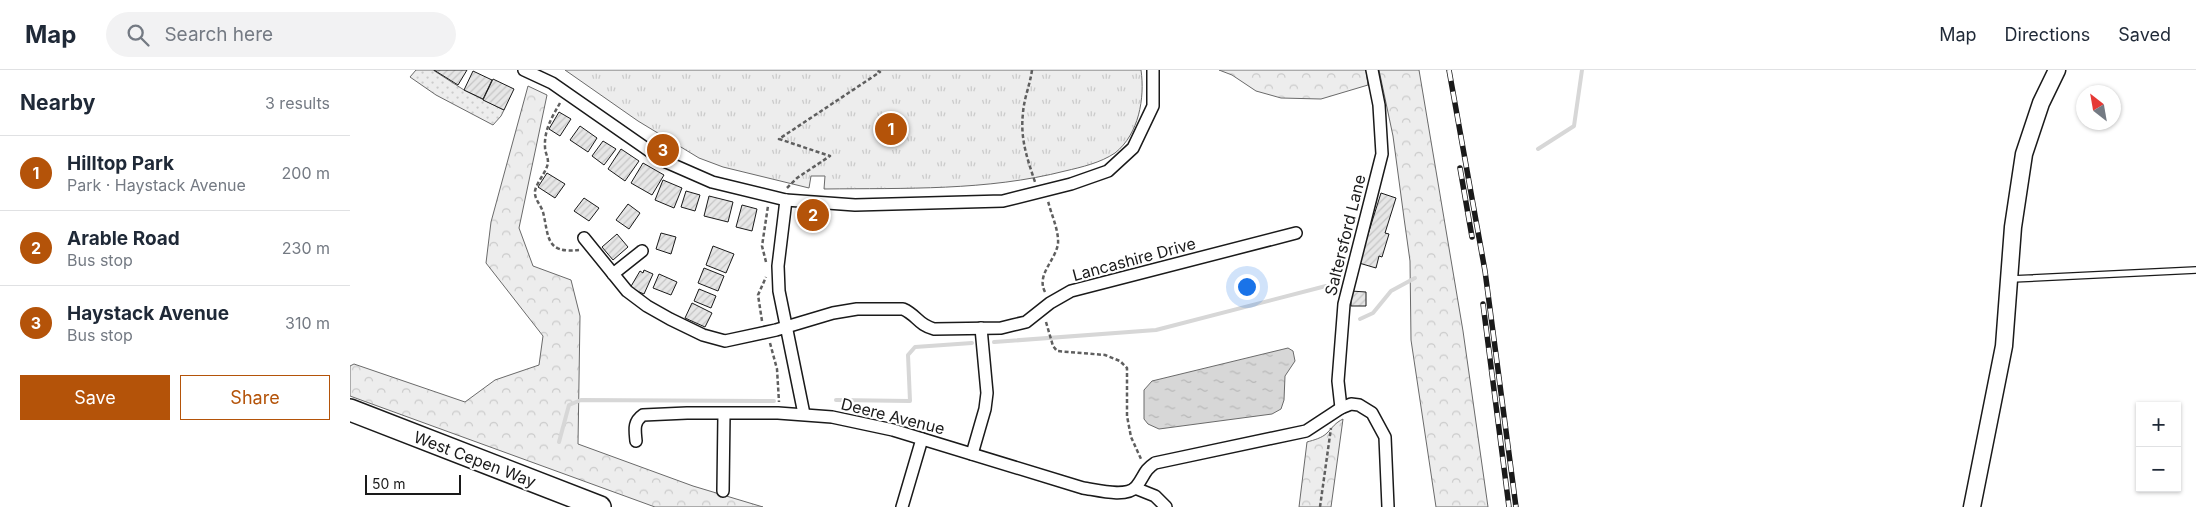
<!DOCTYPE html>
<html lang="en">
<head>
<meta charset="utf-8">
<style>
	body { margin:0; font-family:Inter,sans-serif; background:#f2f2f3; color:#1f2937 }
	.controls { position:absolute; right:15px; bottom:15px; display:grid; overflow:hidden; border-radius:0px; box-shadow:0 1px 4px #0004 }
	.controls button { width:45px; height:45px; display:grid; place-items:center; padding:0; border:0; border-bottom:1px solid #e0e1e3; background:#fff; color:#1f2937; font:25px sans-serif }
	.compass { position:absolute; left:1726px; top:15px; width:45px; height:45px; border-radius:50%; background:#fff; box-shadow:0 1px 4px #0004; rotate:329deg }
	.scale { position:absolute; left:15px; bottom:12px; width:96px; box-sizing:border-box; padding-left:5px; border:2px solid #1a1a1a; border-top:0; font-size:14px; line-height:18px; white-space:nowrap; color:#1a1a1a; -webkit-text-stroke:4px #fff; paint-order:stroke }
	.you { position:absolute; left:896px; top:216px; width:18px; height:18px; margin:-12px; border:4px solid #fff; border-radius:50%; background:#1a73e8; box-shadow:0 0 0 8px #1a73e833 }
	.badge { display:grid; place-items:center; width:32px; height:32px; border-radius:50%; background:#b45309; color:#fff; font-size:16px; font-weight:700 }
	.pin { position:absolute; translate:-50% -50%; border:2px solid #fff; box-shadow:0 1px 5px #0006 }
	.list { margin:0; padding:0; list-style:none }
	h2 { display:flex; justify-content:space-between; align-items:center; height:65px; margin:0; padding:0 20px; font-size:21px }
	h2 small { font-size:16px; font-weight:400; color:#747a83 }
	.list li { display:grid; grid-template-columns:32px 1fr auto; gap:15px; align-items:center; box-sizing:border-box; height:75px; padding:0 20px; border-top:1px solid #e0e1e3 }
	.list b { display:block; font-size:19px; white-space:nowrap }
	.list p { margin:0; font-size:16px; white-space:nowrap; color:#747a83 }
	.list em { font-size:16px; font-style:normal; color:#747a83 }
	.actions { display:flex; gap:10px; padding:15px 20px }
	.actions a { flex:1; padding:11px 0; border:1px solid #b45309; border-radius:0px; text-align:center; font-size:18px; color:#b45309 }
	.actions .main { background:#b45309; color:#fff }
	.icon { flex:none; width:28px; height:28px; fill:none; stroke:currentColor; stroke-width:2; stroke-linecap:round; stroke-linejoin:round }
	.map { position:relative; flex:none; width:1846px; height:437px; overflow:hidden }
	header { display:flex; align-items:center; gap:30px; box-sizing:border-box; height:70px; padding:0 25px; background:#fff; border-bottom:1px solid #e0e1e3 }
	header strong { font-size:24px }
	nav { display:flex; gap:28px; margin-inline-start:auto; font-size:18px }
	.search { width:350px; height:45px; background:#f2f2f3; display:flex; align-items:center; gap:12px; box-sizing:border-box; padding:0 18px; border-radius:28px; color:#747a83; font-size:19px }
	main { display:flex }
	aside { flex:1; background:#fff }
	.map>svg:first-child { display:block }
	.grass { fill:url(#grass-dots); stroke:#6a6a6a }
	.forest { fill:url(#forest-crowns); stroke:#6a6a6a }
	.park { fill:url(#park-tufts); stroke:#6a6a6a }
	.water { fill:url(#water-ripples); stroke:#6a6a6a }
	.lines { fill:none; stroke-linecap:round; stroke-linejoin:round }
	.stream { stroke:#d7d7d7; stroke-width:4 }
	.building { fill:url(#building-hatch); stroke:#1a1a1a }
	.lane-casing { stroke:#1a1a1a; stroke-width:8 }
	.street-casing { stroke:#1a1a1a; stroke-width:14 }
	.secondary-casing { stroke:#1a1a1a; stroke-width:19 }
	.highway-casing { stroke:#1a1a1a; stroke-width:24 }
	.path { stroke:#5f5f5f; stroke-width:2.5; stroke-dasharray:4 2.5; stroke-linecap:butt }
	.lane { stroke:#fff; stroke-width:5.5 }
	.street { stroke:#fff; stroke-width:11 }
	.secondary { stroke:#fff; stroke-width:16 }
	.highway { stroke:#fff; stroke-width:21 }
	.rail-casing { stroke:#1a1a1a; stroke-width:5.5 }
	.rail { stroke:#fff; stroke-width:4; stroke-dasharray:11; stroke-linecap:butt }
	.labels { text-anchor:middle; stroke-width:4; stroke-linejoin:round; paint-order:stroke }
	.street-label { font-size:16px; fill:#1a1a1a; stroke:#fff }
</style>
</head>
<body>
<header>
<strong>Map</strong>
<div class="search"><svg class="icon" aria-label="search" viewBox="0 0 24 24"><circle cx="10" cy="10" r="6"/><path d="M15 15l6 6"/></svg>Search here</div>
<nav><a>Map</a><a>Directions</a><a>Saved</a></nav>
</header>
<main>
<aside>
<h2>Nearby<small>3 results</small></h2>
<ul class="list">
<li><span class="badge">1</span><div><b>Hilltop Park</b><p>Park · Haystack Avenue</p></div><em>200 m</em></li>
<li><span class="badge">2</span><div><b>Arable Road</b><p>Bus stop</p></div><em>230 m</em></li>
<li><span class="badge">3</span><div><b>Haystack Avenue</b><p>Bus stop</p></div><em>310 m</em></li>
</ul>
<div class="actions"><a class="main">Save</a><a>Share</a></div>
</aside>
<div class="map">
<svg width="1846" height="437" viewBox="0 0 1846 437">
	<defs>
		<pattern id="grass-dots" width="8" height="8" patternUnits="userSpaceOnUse" patternTransform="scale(1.25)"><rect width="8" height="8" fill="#ededed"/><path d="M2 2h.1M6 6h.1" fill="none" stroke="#cbcbcb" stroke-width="1.8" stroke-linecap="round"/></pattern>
		<pattern id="forest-crowns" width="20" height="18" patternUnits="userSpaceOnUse" patternTransform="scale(1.25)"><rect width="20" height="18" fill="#ededed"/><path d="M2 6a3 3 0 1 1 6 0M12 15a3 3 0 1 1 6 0" fill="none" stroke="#cbcbcb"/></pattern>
		<pattern id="park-tufts" width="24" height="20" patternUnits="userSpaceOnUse" patternTransform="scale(1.25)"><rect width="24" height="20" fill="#ededed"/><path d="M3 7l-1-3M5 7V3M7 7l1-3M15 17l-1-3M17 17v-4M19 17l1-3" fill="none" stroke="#cbcbcb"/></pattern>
		<pattern id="water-ripples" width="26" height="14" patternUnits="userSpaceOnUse" patternTransform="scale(1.25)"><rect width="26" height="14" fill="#d7d7d7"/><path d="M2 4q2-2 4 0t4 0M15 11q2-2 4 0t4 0" fill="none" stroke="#b8b8b8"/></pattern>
		<pattern id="building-hatch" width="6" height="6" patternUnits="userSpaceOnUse" patternTransform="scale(1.25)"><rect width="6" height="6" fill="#e6e6e6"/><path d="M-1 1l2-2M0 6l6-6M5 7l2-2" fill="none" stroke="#c5c5c5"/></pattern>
	</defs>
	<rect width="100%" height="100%" fill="#fff"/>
	<polygon class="grass" points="66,0 83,0 114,20 154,40 151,46 143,55 86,25 60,7"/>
	<g class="forest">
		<polygon points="869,0 1016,0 1018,15 971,29 931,28 906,21 882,5"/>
		<polygon points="1029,0 1069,0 1113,261 1138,437 1086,437 1061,270 1060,191 1054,148 1043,66"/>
		<polygon points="178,16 197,25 169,158 183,196 221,210 230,246 228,374 343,416 413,437 305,437 0,326 0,296 4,294 115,332 145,310 189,295 193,266 136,193 141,152"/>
		<path d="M993,349l-12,88h-32l8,-65c7,-2 15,-4 20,-9 6,-6 8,-10 16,-14z"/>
	</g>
	<path class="park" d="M215,0h576c4,28 -2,64 -26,83 -15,10 -33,14 -50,18 -78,20 -160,17 -241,18l1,-13h-14l-2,12 -86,-21 -24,-9 -61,-37z"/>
	<polygon class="water" points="938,278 943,281 945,291 935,306 934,330 931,339 922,344 809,359 798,354 794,349 794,320 802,311"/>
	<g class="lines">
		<g class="stream">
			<polyline points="1188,79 1224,56 1232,0"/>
			<polyline points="1010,249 1023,243 1041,221 1065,208"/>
			<polyline points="644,272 806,260 976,216"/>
			<polyline points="486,330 560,331 558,285 565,277 622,273"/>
			<polyline points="209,372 219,335 231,330 424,331"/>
		</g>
	</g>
	<g class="building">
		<polygon points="84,0 117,0 108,15"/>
		<polygon points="123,1 142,10 133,29 114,20"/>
		<polygon points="143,9 164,19 154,40 133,30"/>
		<polygon points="209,42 221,49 210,66 199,59"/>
		<polygon points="230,56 247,68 238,82 220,70"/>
		<polygon points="253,71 266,79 254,95 242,86"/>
		<polygon points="271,79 289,91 275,111 258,99"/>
		<polygon points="293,93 314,105 302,125 281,113"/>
		<polygon points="197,103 215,114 205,128 188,117"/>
		<polygon points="313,110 332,118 324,138 305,130"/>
		<polygon points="336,121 350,125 345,141 331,137"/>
		<polygon points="1031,123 1046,128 1035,163 1039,164 1032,187 1029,186 1026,198 1009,193"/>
		<polygon points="359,126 383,132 378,152 354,146"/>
		<polygon points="234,128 249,138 239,151 224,141"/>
		<polygon points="278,134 290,143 279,159 266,150"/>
		<polygon points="392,135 407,139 402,161 386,157"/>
		<polygon points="311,163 326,167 321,184 306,179"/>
		<polygon points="267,164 278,177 263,190 252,177"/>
		<polygon points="363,176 384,184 376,203 356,195"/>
		<polygon points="354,198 374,206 368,221 348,213"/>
		<polygon points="294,200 303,204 294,224 280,218 290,201 293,203"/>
		<polygon points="309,204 327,212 321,225 303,218"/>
		<polygon points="349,219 366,226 361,238 344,231"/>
		<polygon points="1001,221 1016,222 1016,236 1001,236"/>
		<polygon points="342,233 362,243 355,257 335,248"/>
	</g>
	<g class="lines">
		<g class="lane-casing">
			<polyline id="lane" points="1661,209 1846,200"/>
		</g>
		<g class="street-casing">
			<g id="street">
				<polyline points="174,0 202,13 314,91 362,112 436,130 505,135 653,131 721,114 758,101 783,78 803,36 803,0"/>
				<polyline points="436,130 428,196 429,221 454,344"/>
				<path d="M234,168l43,53 20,15 23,13 33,16 22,6 51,-11 57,-17 24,-4h46c14,6 15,16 31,20l67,-1 12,-3 13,-3 24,-19 21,-12 225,-58"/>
				<polyline points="263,204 292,181"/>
				<polyline points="991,338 988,311 994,234 1032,84 1029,35 1022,0"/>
				<path d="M286,371c-1,-11 -3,-19 7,-26l44,-2h91l54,4 61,13 190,58c14,2 43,10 53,-1 9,-11 7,-16 19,-24l151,-32 35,-23 10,-4 8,1 13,8 13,24 3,70"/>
				<polyline points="622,384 635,339 637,323 631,258"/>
				<polyline points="785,418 805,426 816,437"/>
				<polyline points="373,421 374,344"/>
				<polyline points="552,437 572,369"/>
			</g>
		</g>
		<g class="secondary-casing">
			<polyline id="secondary" points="1622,437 1654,276 1663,157 1674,84 1691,33 1707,0"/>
		</g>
		<g class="highway-casing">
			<polyline id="highway" points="0,340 250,437"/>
		</g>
		<g class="path">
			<path d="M682,0c-2,15 -8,28 -9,43 -3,25 4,45 12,69"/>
			<path d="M210,33c-8,14 -16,27 -15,44 0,5 3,10 3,15 -1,10 -11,19 -13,29 -1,8 6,14 8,21 6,24 2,42 36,38"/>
			<polyline points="437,118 447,108 480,86 429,69 530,2 526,0"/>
			<polyline points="416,192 412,176 418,136"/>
			<path d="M695,222c-9,-17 10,-31 13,-48 1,-14 -7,-30 -10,-43"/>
			<polyline points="412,251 408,225 416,207"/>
			<polyline points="696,252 703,276 707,281 755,285 770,291 777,298 777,346 781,367 791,389"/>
			<polyline points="420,273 427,299 429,332"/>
			<polyline points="970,437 981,358"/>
		</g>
		<use href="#lane" class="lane"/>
		<use href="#street" class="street"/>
		<use href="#secondary" class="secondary"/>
		<use href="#highway" class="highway"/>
		<g class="rail-casing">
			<g id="rail">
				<polyline points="1099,0 1135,201 1166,437"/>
				<polyline points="1110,98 1122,167"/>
				<polyline points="1133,234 1159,437"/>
			</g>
		</g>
		<use href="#rail" class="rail"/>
	</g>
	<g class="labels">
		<g class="street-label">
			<text transform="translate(995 165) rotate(-76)" y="6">Saltersford Lane</text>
			<text transform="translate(784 189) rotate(-15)" y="6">Lancashire Drive</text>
			<text transform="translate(543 346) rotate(14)" y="6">Deere Avenue</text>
			<text transform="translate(125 389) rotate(21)" y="6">West Cepen Way</text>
		</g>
	</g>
</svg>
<div class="controls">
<button>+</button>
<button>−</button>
</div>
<svg class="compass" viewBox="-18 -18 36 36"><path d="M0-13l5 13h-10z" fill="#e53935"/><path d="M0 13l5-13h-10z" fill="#747a83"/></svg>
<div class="scale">50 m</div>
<div class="you"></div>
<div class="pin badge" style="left:541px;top:59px">1</div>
<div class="pin badge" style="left:463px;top:145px">2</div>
<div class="pin badge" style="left:313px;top:80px">3</div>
</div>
</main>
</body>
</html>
